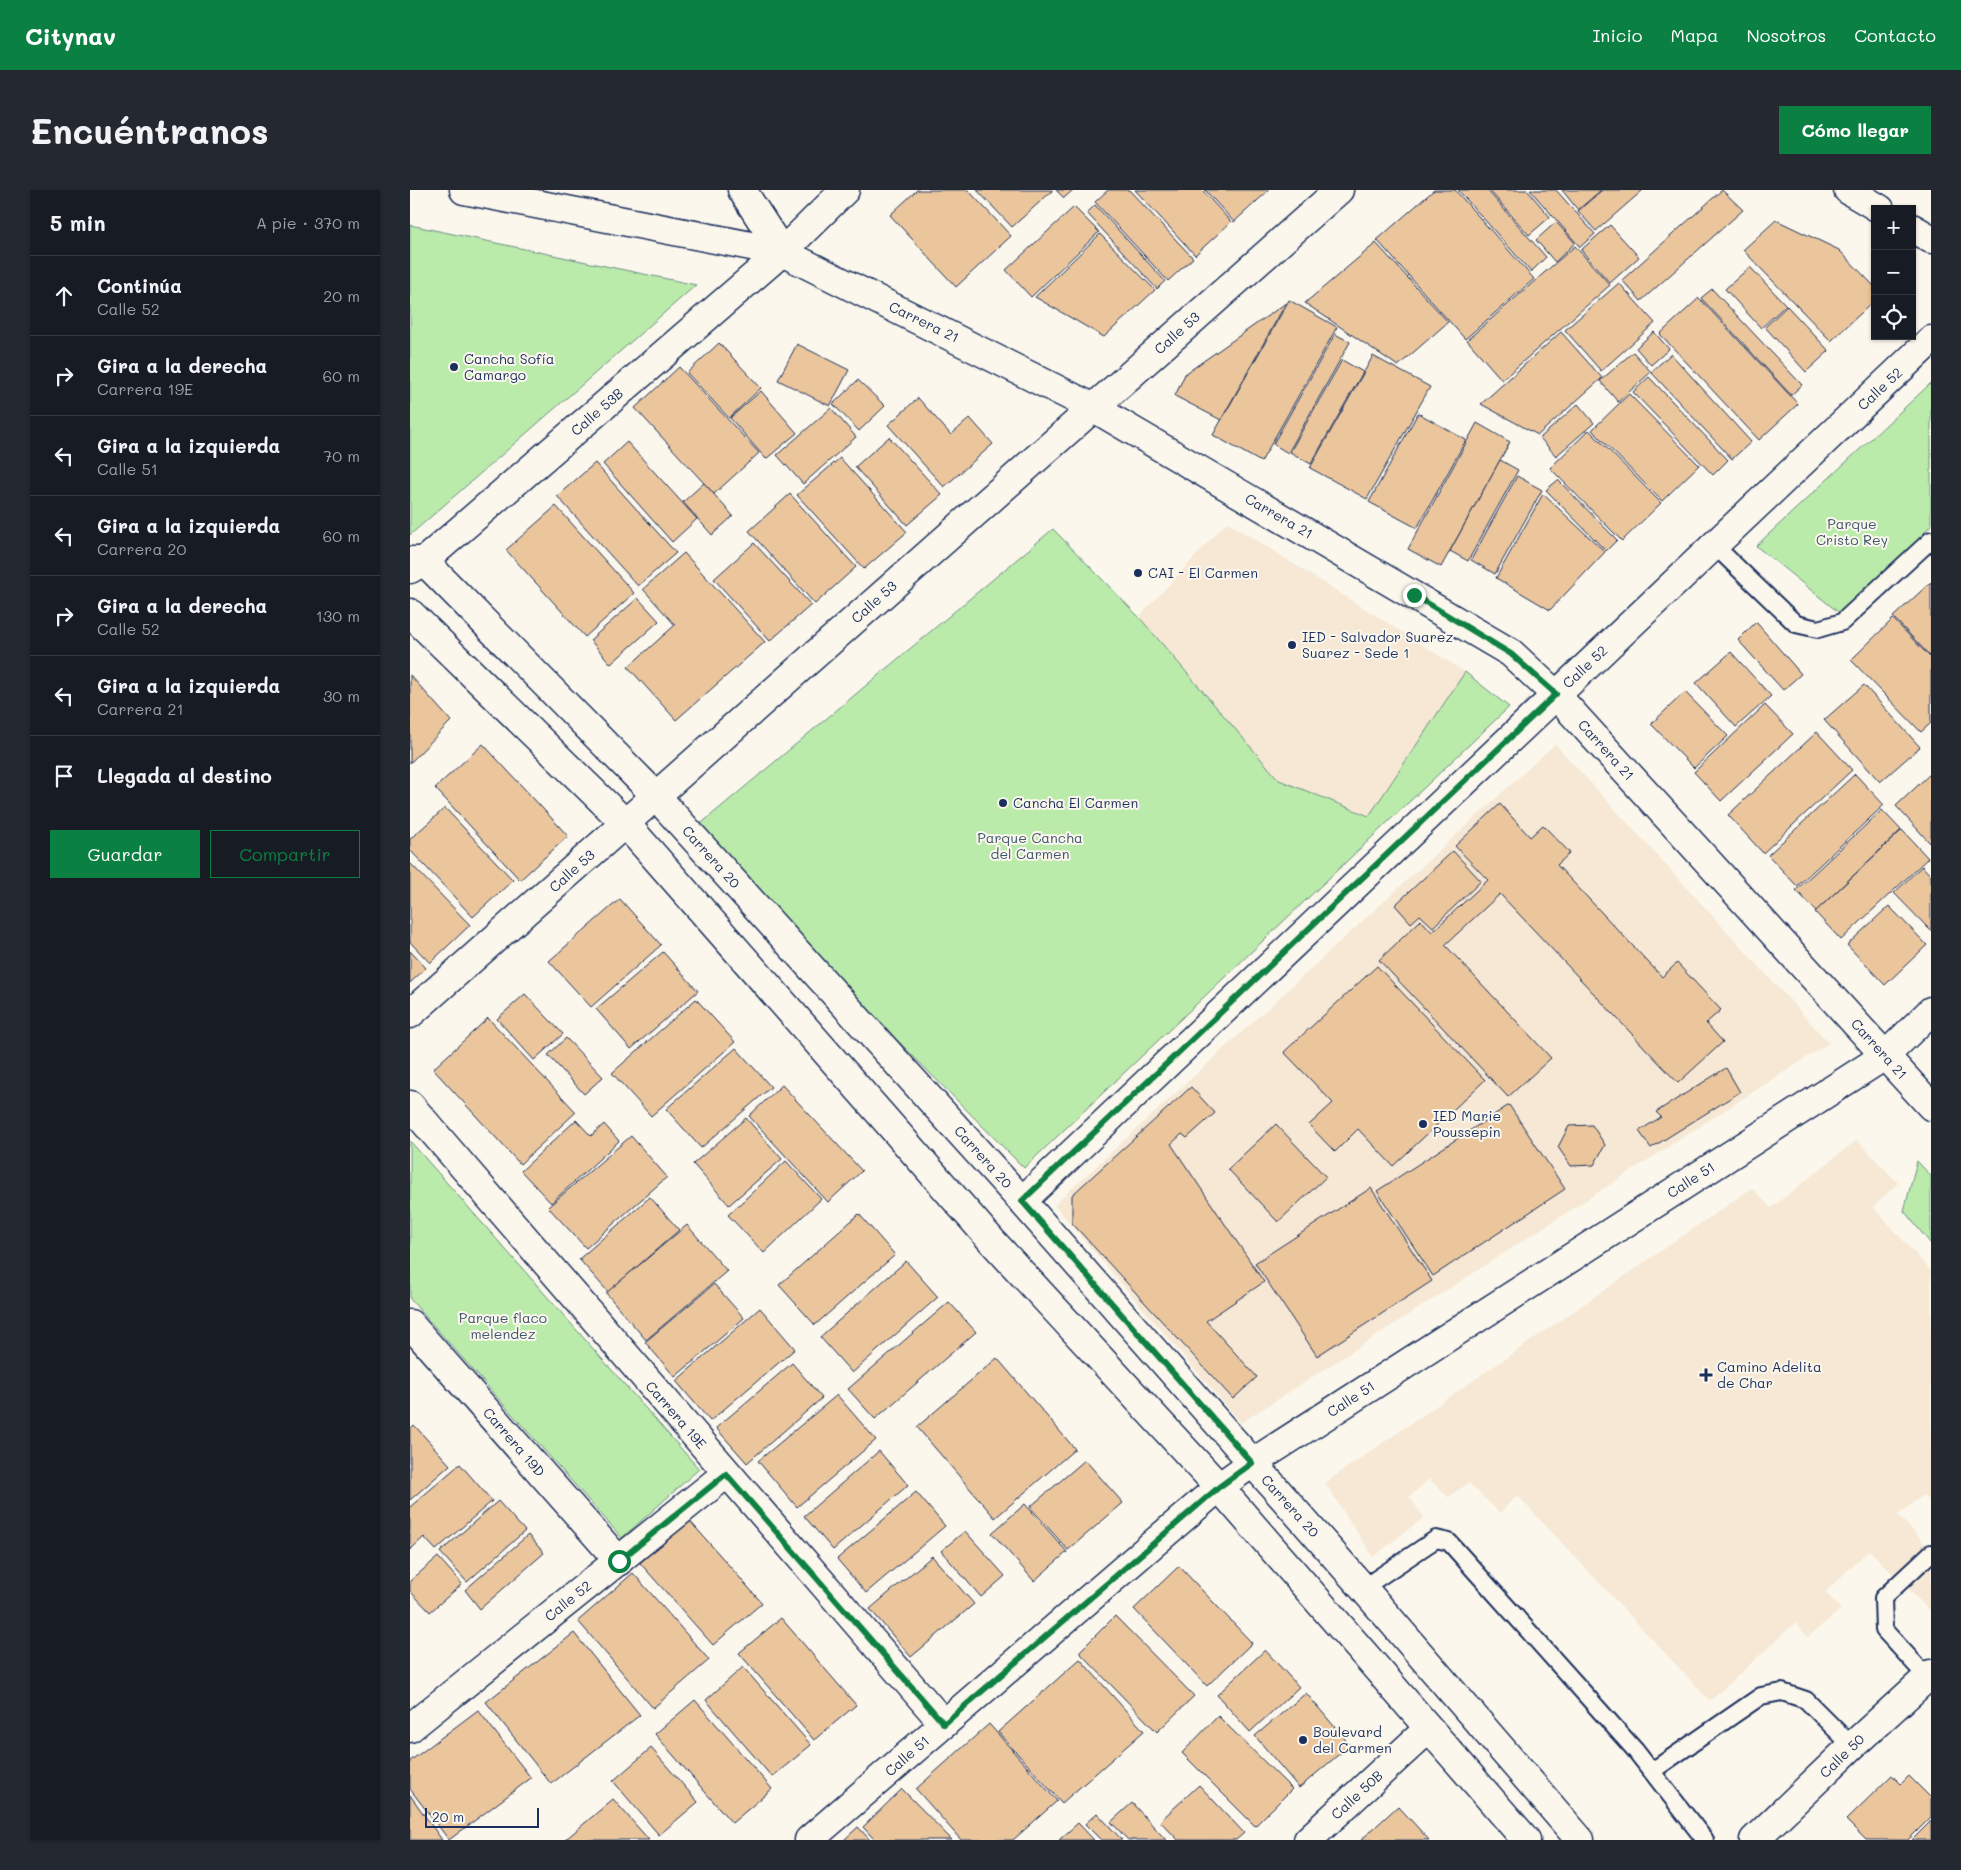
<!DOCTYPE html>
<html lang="es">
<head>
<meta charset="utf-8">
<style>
	body { margin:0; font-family:Mali,sans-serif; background:#242831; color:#f1f3f6 }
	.controls { position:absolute; right:15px; top:15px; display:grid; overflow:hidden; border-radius:0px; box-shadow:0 1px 4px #0004 }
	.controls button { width:45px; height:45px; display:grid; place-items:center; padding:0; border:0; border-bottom:1px solid #363941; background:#171b24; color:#f1f3f6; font:25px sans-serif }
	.scale { position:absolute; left:15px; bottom:12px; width:114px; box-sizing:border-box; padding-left:5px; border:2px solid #1b2f5e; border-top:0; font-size:14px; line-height:18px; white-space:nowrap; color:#1b2f5e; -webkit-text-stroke:4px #fbf7ec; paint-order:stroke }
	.stop { position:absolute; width:15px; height:15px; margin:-11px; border:4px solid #0b8043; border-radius:50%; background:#fff }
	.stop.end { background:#0b8043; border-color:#fff; box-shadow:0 1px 5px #0008 }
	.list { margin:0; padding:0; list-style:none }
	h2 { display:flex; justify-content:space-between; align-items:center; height:65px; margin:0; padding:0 20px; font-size:21px }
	h2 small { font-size:16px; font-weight:400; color:#9ea1a6 }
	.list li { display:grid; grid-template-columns:32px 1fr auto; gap:15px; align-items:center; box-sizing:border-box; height:80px; padding:0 20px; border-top:1px solid #363941 }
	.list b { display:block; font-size:19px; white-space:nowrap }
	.list p { margin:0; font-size:16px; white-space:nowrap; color:#9ea1a6 }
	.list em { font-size:16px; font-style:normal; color:#9ea1a6 }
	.actions { display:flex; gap:10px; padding:15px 20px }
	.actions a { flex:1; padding:11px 0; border:1px solid #0b8043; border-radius:0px; text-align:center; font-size:18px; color:#0b8043 }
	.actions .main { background:#0b8043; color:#fff }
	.icon { flex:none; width:28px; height:28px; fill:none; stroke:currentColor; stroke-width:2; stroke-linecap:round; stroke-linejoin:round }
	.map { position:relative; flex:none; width:1521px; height:1650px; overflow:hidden; border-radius:0px }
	header { display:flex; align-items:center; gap:30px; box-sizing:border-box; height:70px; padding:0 25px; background:#0b8043; color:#fff }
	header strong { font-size:24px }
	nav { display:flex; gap:28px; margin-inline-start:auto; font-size:18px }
	.intro { display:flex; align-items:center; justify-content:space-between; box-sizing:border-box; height:120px; padding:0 30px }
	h1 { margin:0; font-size:35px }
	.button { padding:12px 22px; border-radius:0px; background:#0b8043; color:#fff; font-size:18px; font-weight:700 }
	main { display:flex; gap:30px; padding:0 30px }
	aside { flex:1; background:#171b24; border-radius:0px; box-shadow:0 1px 4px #0004 }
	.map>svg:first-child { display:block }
	.built { fill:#f6e8d4 }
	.green { fill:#bbebab; stroke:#6b8d84 }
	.building { fill:#ebc69c; stroke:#1b2f5e }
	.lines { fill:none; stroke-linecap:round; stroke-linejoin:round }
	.service-casing { stroke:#1b2f5e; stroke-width:20 }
	.minor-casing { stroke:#1b2f5e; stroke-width:31 }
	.tertiary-casing { stroke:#1b2f5e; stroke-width:31 }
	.secondary-casing { stroke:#1b2f5e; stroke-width:31 }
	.service { stroke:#fbf7ec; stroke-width:16 }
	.minor { stroke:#fbf7ec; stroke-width:28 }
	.tertiary { stroke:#fbf7ec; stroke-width:28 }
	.secondary { stroke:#fbf7ec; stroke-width:28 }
	.route { stroke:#0b8043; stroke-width:6 }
	.poi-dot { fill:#1b2f5e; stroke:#fbf7ec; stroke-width:2 }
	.labels { text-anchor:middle; stroke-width:4; stroke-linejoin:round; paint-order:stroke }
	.street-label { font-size:14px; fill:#1b2f5e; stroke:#fbf7ec }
	.poi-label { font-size:14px; fill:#1b2f5e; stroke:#fbf7ec; text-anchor:start }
	.park-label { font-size:14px; fill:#3b556d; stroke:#fbf7ec }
</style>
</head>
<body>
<header>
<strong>Citynav</strong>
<nav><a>Inicio</a><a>Mapa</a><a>Nosotros</a><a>Contacto</a></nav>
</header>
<div class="intro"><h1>Encuéntranos</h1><a class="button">Cómo llegar</a></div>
<main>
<aside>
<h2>5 min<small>A pie · 370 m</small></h2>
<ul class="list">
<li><svg class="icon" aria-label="ahead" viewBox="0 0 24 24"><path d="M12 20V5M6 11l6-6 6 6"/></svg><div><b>Continúa</b><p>Calle 52</p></div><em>20 m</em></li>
<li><svg class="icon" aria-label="right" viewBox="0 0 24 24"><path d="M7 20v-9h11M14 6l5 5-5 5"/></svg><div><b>Gira a la derecha</b><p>Carrera 19E</p></div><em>60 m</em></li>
<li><svg class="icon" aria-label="left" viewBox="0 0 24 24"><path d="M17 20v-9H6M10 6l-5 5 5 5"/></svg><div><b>Gira a la izquierda</b><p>Calle 51</p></div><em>70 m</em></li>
<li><svg class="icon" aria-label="left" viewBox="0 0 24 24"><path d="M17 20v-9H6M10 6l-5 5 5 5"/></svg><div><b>Gira a la izquierda</b><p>Carrera 20</p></div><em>60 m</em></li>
<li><svg class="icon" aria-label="right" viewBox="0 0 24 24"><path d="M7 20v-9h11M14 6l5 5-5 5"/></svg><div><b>Gira a la derecha</b><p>Calle 52</p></div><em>130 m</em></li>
<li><svg class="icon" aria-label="left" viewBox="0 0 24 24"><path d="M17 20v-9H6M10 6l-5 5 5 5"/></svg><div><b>Gira a la izquierda</b><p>Carrera 21</p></div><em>30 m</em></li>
<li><svg class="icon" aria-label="arrive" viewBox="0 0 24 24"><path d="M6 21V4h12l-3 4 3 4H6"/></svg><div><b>Llegada al destino</b></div></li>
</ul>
<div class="actions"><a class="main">Guardar</a><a>Compartir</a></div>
</aside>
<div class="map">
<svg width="1521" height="1650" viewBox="0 0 1521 1650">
	<rect width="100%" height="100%" fill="#fbf7ec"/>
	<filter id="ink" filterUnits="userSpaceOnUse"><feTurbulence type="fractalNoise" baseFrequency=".02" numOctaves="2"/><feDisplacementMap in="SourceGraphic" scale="10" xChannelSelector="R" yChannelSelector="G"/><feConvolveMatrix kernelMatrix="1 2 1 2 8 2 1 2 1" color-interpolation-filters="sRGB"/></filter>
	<g filter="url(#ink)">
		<g class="built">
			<polygon points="817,332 1055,482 960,626 869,590 729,427"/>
			<polygon points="1145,554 1419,853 831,1233 644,1015"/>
			<polygon points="1447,950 1488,993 1463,1017 1521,1081 1521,1313 1513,1305 1488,1325 1521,1360 1521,1422 1459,1360 1415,1402 1431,1419 1398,1447 1385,1433 1300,1511 1107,1305 1090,1323 1059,1293 1038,1307 1019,1289 999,1307 1014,1327 963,1367 915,1293 1342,998 1361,1018"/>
		</g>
		<g class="green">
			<polygon points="0,35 286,95 0,345"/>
			<polygon points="1521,193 1521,335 1481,381 1432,425 1346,356"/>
			<polygon points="643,339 729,427 869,590 959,626 1055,482 1099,517 614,978 281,642"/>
			<polygon points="0,951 289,1279 212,1348 0,1109"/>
			<polygon points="1507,971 1521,986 1521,1054 1494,1021"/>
		</g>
		<g class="building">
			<polygon points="507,0 558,0 601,46 546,97 480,25"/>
			<polygon points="567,0 642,0 642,1 602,37"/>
			<polygon points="646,0 663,0 654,8"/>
			<polygon points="698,0 719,0 783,68 758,91 685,12"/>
			<polygon points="725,0 792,0 821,32 785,65"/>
			<polygon points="795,0 859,0 824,32"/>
			<polygon points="1024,0 1045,0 1124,89 1055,149 967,50"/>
			<polygon points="1048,0 1077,0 1136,67 1121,82"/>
			<polygon points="1079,0 1117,0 1140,27 1119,45"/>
			<polygon points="1120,0 1146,0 1185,44 1170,57"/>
			<polygon points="1152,0 1191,0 1168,20"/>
			<polygon points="1192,0 1233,0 1186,41 1168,21"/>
			<polygon points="1312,0 1333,20 1231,111 1212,90"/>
			<polygon points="685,15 755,91 747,99 677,23"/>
			<polygon points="664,17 689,42 621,107 596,80"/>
			<polygon points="1366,30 1429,60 1465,97 1465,110 1421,151 1333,60"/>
			<polygon points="1146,32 1165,53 1145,72 1126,50"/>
			<polygon points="1200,35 1229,67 1200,93 1171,60"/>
			<polygon points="690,44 745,100 694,147 625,107"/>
			<polygon points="966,53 1038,132 988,176 895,113"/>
			<polygon points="1165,56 1200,95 1092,190 1057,150"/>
			<polygon points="1340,77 1376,115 1351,138 1315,99"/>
			<polygon points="1209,93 1245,133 1191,181 1155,140"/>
			<polygon points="1302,99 1392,195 1381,205 1291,108"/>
			<polygon points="1289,108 1388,214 1349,250 1250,144"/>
			<polygon points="879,110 927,137 851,272 803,245"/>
			<polygon points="876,113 811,230 765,206 775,184"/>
			<polygon points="1377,116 1419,161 1396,182 1355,137"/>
			<polygon points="1151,142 1192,188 1128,245 1071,214"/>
			<polygon points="1244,142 1259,159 1241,175 1226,158"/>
			<polygon points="925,144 940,152 878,263 863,254"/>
			<polygon points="309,153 351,198 319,228 277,183"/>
			<polygon points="387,154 439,180 420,216 368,190"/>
			<polygon points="1223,162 1241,182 1208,212 1190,191"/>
			<polygon points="1261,164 1341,252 1322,269 1241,182"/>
			<polygon points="963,166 1020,197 957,309 900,278"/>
			<polygon points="932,170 953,182 901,274 880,262"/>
			<polygon points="269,177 349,263 304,304 225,218"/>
			<polygon points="1239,187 1318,270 1303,285 1223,202"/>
			<polygon points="448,190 475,216 449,241 423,214"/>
			<polygon points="351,201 387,243 356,269 320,228"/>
			<polygon points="1219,204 1289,275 1252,311 1182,240"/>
			<polygon points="508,208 541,245 560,228 583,254 534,297 478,235"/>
			<polygon points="1168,214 1184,233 1146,266 1130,248"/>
			<polygon points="421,218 446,247 393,294 367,265"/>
			<polygon points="1008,223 1056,250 1007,338 959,312"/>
			<polygon points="1067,233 1100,252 1031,377 998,359"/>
			<polygon points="1179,240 1251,313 1212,351 1140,278"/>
			<polygon points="479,247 532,305 497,335 445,277"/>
			<polygon points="217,252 287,329 262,352 193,274"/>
			<polygon points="430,268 497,342 454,379 387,305"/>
			<polygon points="1090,270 1108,280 1058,371 1040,361"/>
			<polygon points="185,273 266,363 228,396 147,306"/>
			<polygon points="1107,286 1132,300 1085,384 1061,370"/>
			<polygon points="1148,290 1207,350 1196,361 1136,300"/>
			<polygon points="294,293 323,326 302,345 273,312"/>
			<polygon points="380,304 446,377 405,414 339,341"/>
			<polygon points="1133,304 1195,362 1140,420 1086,388"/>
			<polygon points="146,316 224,403 175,447 96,360"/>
			<polygon points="344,353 401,415 360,451 304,389"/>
			<polygon points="274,363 355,452 266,530 218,477 265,435 233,399"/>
			<polygon points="1521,392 1521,467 1483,427"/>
			<polygon points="228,408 249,431 201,474 180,450"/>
			<polygon points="1483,429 1521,468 1521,533 1511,542 1441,470"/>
			<polygon points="1346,432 1391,484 1373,500 1328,450"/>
			<polygon points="1321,462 1361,506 1326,537 1286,493"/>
			<polygon points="0,485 41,531 0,573"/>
			<polygon points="1454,495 1510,557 1470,592 1414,530"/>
			<polygon points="1275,502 1318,546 1284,578 1241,534"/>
			<polygon points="1355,515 1383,544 1311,611 1284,582"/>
			<polygon points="1407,542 1442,580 1353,663 1318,625"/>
			<polygon points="73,554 158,646 110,690 25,598"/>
			<polygon points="1521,583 1521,654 1486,616"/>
			<polygon points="1445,584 1474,615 1387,696 1358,665"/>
			<polygon points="1090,614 1120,647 1133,635 1160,663 1147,675 1252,787 1267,773 1311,820 1296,833 1313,852 1268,893 1090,704 1035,755 1141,868 1098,907 969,770 1011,730 1022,742 1078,690 1045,656"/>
			<polygon points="35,618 103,690 63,727 0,660 0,649"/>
			<polygon points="1472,620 1491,640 1406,721 1386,700"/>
			<polygon points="1492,640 1518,668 1431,750 1405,722"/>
			<polygon points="1043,661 1071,691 1023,737 1010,725 1001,733 985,715"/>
			<polygon points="0,673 60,735 20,773 0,752"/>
			<polygon points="1512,676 1521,686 1521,741 1484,703"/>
			<polygon points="210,709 251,755 181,817 139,771"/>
			<polygon points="1479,716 1517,755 1475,795 1437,755"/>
			<polygon points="0,761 16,778 0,793"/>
			<polygon points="253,762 288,801 221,859 186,819"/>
			<polygon points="967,776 1075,890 983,976 948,939 925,962 899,935 923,913 874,862"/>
			<polygon points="115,804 153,844 124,870 87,829"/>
			<polygon points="286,809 325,852 241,926 202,883"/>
			<polygon points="78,828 166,922 110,974 23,879"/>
			<polygon points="156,848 193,887 174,904 138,865"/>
			<polygon points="326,858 361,897 291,958 256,919"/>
			<polygon points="1316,878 1330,902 1241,958 1229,941 1251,927 1246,922"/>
			<polygon points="372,895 452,981 418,1012 339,926"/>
			<polygon points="781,897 805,923 777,948 772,944 761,954 854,1092 796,1131 847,1187 823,1209 662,1033 662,1005"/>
			<polygon points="1099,915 1155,999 1023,1086 967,1001"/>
			<polygon points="336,928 372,969 319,1015 283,974"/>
			<polygon points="166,930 181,946 194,934 209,951 141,1013 111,981"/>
			<polygon points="866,934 916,987 868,1032 818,979"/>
			<polygon points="1182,935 1195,955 1184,975 1161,976 1148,957 1159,936"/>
			<polygon points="221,946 257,987 176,1058 138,1017"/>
			<polygon points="376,971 411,1009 354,1063 318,1025"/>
			<polygon points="961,998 1022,1091 907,1166 845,1073"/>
			<polygon points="240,1007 269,1040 198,1102 169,1069"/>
			<polygon points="449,1024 485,1065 405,1135 369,1095"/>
			<polygon points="277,1035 317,1081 236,1150 196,1103"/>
			<polygon points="496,1071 528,1107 442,1183 410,1147"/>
			<polygon points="304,1094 334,1128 265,1187 235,1152"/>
			<polygon points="539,1112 566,1142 465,1229 438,1199"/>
			<polygon points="350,1118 385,1159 300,1231 266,1191"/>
			<polygon points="587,1168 665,1259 585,1328 507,1237"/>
			<polygon points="382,1173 412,1208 337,1273 306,1238"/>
			<polygon points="427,1205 466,1250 387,1317 348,1271"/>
			<polygon points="4,1235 40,1275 0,1310 0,1239"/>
			<polygon points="469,1261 498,1295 423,1360 394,1326"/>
			<polygon points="675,1270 713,1313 658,1360 620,1317"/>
			<polygon points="50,1274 82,1311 26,1360 14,1347 0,1360 0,1317"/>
			<polygon points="506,1302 535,1336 456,1403 427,1369"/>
			<polygon points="88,1311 115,1341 57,1392 30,1362"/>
			<polygon points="615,1314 657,1362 624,1391 582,1343"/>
			<polygon points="279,1330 352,1413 303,1455 230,1373"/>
			<polygon points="555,1341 595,1386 571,1407 531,1361"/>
			<polygon points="118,1345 134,1363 70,1419 55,1400"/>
			<polygon points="522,1366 564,1414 501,1467 460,1419"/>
			<polygon points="28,1367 52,1394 20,1422 0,1401 0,1391"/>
			<polygon points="769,1376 842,1453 797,1496 724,1419"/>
			<polygon points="223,1383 299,1470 243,1518 168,1431"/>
			<polygon points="705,1426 784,1506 747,1542 669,1462"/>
			<polygon points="371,1428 446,1515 404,1550 329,1463"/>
			<polygon points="164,1443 230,1525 141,1594 76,1512"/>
			<polygon points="855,1460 889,1497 840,1542 807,1505"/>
			<polygon points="670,1469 734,1541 652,1613 588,1542"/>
			<polygon points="333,1477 401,1555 362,1587 296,1510"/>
			<polygon points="896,1503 940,1555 889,1598 845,1546"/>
			<polygon points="285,1510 362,1599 322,1633 245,1544"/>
			<polygon points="68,1520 121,1588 39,1650 0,1599 0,1571"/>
			<polygon points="808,1526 882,1599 845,1636 772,1563"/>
			<polygon points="579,1534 647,1611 603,1650 551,1650 506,1599"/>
			<polygon points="241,1558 288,1612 249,1645 203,1591"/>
			<polygon points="1482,1585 1491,1594 1499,1586 1521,1608 1521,1627 1498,1650 1456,1650 1436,1630"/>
			<polygon points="789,1595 834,1643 826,1650 768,1650 750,1631"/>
			<polygon points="492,1599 542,1650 465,1650 453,1637"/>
			<polygon points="0,1605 32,1650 0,1650"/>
			<polygon points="203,1609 239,1650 155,1650"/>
			<polygon points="722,1613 756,1650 718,1650 701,1632"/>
			<polygon points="988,1616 1019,1650 951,1650"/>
			<polygon points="687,1623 712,1650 691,1650 675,1634"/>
			<polygon points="1521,1631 1521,1650 1502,1650"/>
			<polygon points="668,1633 684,1650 649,1650"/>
			<polygon points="448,1637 460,1650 434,1650"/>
		</g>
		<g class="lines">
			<g class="service-casing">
				<g id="service">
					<polyline points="1304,355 1386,434 1408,439 1432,432 1521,350"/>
					<polyline points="953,1398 1026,1349 1039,1352 1225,1560 1295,1650"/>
					<polyline points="1517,1487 1474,1440 1473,1408 1521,1363"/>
					<polyline points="1242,1581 1351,1506 1372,1502 1396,1510 1442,1556"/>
				</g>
			</g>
			<g class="minor-casing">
				<g id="minor">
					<polyline points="54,0 372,62"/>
					<polyline points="1438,0 1470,19"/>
					<polyline points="1502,38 1521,49"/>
					<polyline points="0,379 14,371 372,62 435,0"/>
					<polyline points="0,824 929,0"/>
					<polyline points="0,915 534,1534"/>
					<polyline points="612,1011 1521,150"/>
					<polyline points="0,1134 209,1371"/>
					<polyline points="0,1538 316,1284"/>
					<polyline points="399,1650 809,1297 842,1273 1476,865 1521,821"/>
					<polyline points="898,1650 1018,1539"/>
					<polyline points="1344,1650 1442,1556 1521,1484"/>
				</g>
			</g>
			<g class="tertiary-casing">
				<g id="tertiary">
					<polyline points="0,371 14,371 246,606 612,1011 953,1398 1170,1650"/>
					<polyline points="0,423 215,633 582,1051 809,1297 1116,1650"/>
				</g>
			</g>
			<g class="secondary-casing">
				<polyline id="secondary" points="332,0 372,62 684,218 1101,463 1146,505 1521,916"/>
			</g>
			<use href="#service" class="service"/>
			<use href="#minor" class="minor"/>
			<use href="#tertiary" class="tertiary"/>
			<use href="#secondary" class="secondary"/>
		</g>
	</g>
	<g class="lines" filter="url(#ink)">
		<polyline class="route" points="209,1371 316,1284 534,1534 809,1297 842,1273 612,1011 1146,504 1101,464 1004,405"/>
	</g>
	<g class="poi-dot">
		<circle cx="44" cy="177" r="5"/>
		<circle cx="728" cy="383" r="5"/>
		<circle cx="882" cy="455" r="5"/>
		<circle cx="593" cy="613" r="5"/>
		<circle cx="1013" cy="934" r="5"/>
		<path d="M1293.5 1177.5h5v5h5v5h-5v5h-5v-5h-5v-5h5z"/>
		<circle cx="893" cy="1550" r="5"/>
	</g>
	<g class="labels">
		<g class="street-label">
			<text transform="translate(514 132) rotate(26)" y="5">Carrera 21</text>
			<text transform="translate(767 143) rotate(-42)" y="5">Calle 53</text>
			<text transform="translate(1470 199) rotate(-43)" y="5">Calle 52</text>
			<text transform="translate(187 222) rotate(-41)" y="5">Calle 53B</text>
			<text transform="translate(869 326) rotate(30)" y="5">Carrera 21</text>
			<text transform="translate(464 412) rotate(-42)" y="5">Calle 53</text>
			<text transform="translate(1175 477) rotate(-43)" y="5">Calle 52</text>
			<text transform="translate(1196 560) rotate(48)" y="5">Carrera 21</text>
			<text transform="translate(301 667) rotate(48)" y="5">Carrera 20</text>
			<text transform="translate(162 681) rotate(-42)" y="5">Calle 53</text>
			<text transform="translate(1469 859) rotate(48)" y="5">Carrera 21</text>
			<text transform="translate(573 967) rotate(48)" y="5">Carrera 20</text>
			<text transform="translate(1281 990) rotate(-33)" y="5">Calle 51</text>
			<text transform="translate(941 1209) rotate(-33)" y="5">Calle 51</text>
			<text transform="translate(266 1225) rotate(49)" y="5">Carrera 19E</text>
			<text transform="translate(104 1252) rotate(49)" y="5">Carrera 19D</text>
			<text transform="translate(880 1316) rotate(48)" y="5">Carrera 20</text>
			<text transform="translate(158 1411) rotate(-39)" y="5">Calle 52</text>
			<text transform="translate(497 1566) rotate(-41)" y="5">Calle 51</text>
			<text transform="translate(1432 1566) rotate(-44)" y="5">Calle 50</text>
			<text transform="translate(947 1605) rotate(-43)" y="5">Calle 50B</text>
		</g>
		<g class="poi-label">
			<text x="54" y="174">Cancha Sofía<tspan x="54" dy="16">Camargo</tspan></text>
			<text x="738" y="388">CAI - El Carmen</text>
			<text x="892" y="452">IED - Salvador Suarez<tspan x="892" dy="16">Suarez - Sede 1</tspan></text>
			<text x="603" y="618">Cancha El Carmen</text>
			<text x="1023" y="931">IED Marie<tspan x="1023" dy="16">Poussepin</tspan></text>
			<text x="1307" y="1182">Camino Adelita<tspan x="1307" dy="16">de Char</tspan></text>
			<text x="903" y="1547">Boulevard<tspan x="903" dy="16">del Carmen</tspan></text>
		</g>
		<g class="park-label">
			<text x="1442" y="339">Parque<tspan x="1442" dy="16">Cristo Rey</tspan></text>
			<text x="620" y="653">Parque Cancha<tspan x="620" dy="16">del Carmen</tspan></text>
			<text x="93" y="1133">Parque flaco<tspan x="93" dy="16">melendez</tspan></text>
		</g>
	</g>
</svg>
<div class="controls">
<button>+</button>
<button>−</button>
<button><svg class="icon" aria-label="locate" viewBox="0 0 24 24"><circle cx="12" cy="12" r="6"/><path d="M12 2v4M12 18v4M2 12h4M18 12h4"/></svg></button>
</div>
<div class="scale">20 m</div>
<div class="stop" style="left:209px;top:1371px"></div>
<div class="stop end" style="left:1004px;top:405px"></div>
</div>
</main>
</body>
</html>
